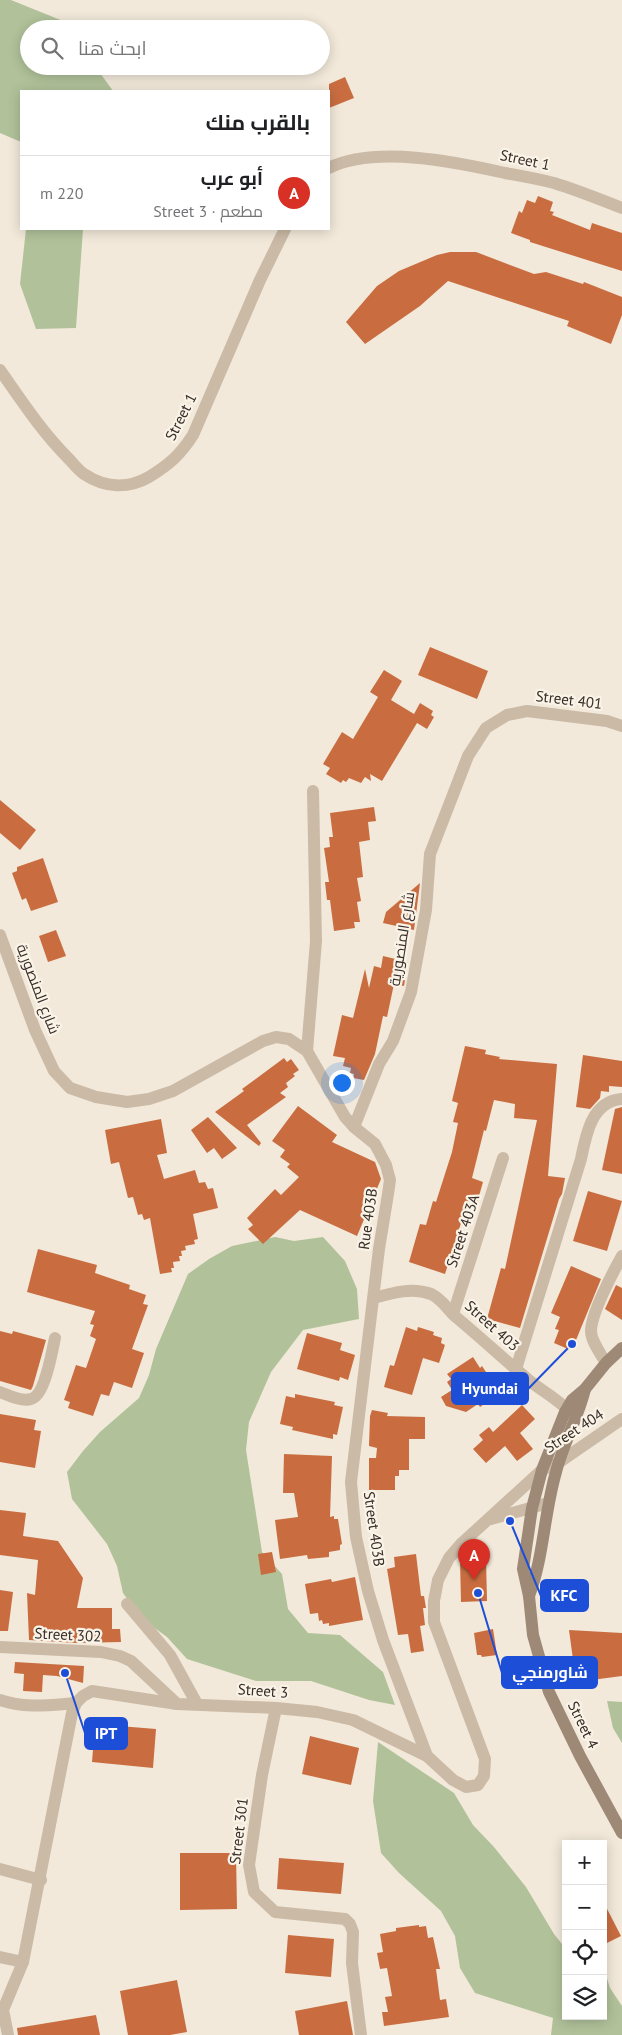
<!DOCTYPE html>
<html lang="ar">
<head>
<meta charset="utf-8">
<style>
	body { margin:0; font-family:"PT Sans",Cairo,sans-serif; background:#f6f6f6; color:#202124; direction:rtl }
	.controls { position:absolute; right:15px; bottom:15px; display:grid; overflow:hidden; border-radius:0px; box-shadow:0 2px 12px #0003 }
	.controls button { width:45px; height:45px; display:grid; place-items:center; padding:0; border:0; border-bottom:1px solid #e0e0e0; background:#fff; color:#202124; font:25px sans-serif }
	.you { position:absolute; left:341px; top:1082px; width:18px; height:18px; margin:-12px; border:4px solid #fff; border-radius:50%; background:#1a73e8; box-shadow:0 0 0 8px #1a73e833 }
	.badge { display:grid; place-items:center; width:32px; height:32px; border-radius:50%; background:#d93025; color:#fff; font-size:16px; font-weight:700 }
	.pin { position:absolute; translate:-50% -41px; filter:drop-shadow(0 1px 2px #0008) }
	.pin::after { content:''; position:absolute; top:26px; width:18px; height:15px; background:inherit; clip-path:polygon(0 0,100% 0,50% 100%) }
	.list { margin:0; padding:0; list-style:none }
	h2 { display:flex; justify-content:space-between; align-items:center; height:65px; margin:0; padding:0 20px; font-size:21px }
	h2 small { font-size:16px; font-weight:400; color:#757577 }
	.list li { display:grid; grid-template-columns:32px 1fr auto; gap:15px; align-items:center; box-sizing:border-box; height:75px; padding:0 20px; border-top:1px solid #e0e0e0 }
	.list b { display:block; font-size:19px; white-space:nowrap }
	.list p { margin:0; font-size:16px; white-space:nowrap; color:#757577 }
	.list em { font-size:16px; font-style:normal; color:#757577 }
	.icon { flex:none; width:28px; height:28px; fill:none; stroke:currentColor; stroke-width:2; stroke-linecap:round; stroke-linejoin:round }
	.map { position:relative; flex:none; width:622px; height:2035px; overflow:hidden; direction:ltr }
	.search { position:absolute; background:#fff; box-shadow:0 2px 12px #0003; left:20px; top:20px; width:310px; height:55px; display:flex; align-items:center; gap:12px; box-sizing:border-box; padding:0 18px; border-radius:28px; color:#757577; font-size:19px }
	.panel { position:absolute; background:#fff; box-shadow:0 2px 12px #0003; left:20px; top:90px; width:310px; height:140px; border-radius:0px; direction:rtl }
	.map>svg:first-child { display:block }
	.green { fill:#b1c29a }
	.building { fill:#c96d41 }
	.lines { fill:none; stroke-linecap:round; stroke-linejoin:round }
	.minor { stroke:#cbbaa6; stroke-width:12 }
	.tertiary { stroke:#cbbaa6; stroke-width:12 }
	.secondary { stroke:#9e8977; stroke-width:12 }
	.labels { text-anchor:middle; stroke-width:4.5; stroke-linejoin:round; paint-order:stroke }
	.street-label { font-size:15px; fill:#372d27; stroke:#faf3e7 }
	.leader { fill:none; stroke:#1d4ed8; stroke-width:2 }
	.callout-dot { fill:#1d4ed8; stroke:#faf3e7; stroke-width:2 }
	.callout { fill:#1d4ed8; stroke:#1d4ed8; stroke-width:2 }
	.callout-label { font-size:16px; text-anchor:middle; font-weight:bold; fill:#fff }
</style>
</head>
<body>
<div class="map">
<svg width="622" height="2035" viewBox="0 0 622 2035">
	<rect width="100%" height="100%" fill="#f2e9da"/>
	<g class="green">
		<polygon points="0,0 11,0 63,21 69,29 29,29 29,66 95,66 113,91 21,91 21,142 0,133"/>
		<polygon points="26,229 83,229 76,328 36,329 20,284"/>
		<polygon points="275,1237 294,1241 323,1237 345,1261 357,1289 359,1319 303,1330 271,1372 249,1422 246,1450 262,1552 282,1574 288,1609 308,1633 340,1635 383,1672 395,1705 369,1700 311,1681 256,1681 187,1659 167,1637 141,1618 123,1593 117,1566 107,1544 72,1499 67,1472 83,1451 100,1432 139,1398 149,1375 156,1349 188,1274 209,1259 232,1246"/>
		<polygon points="607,1701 622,1702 622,1743 613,1728"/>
		<polygon points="378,1742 454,1793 473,1825 494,1847 526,1887 554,1934 566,1949 566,2016 603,2016 603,1965 610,1988 622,2006 622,2035 551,2035 553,2018 475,1993 460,1968 455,1936 441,1911 399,1873 381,1853 373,1801"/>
	</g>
	<g class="building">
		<polygon points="345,77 354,98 329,108 329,84"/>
		<polygon points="538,196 553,202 550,211 554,212 552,215 590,230 592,223 622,233 622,271 530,242 530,240 511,233 519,211 522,213 527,200 535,203"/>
		<polygon points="450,252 476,252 534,274 546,272 583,284 584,282 622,297 622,315 611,344 567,326 569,321 448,281 420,306 365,344 346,322 377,286 399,271 437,255"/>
		<polygon points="430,647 488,671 477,699 418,675"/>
		<polygon points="384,670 402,681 391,700 414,714 420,703 433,711 431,715 434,717 427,729 417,723 382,781 370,774 371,781 365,777 361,783 349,778 346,782 343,780 341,783 326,774 330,768 323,764 342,732 353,739 378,697 370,692"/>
		<polygon points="0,800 36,830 20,850 0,833"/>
		<polygon points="374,807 376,821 368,822 370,840 359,842 363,877 357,878 361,901 357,902 360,922 354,922 355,928 334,931 330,900 327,900 325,882 329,882 324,848 330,847 329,837 333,837 330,813"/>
		<polygon points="43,858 58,902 31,911 26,898 22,900 12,873 17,871 17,867"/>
		<polygon points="420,883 414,930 383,923 386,912"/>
		<polygon points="56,930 66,956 48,962 39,936"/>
		<polygon points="383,956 408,962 404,986 394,984 387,1017 383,1016 375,1054 364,1080 353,1078 354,1074 350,1073 351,1068 343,1066 345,1058 333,1056 342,1015 353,1018 365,969 369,988 374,966 381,968"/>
		<polygon points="465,1046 486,1050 485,1054 500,1057 499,1059 557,1064 548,1176 565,1178 562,1194 559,1199 520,1328 487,1319 501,1268 505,1269 537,1120 514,1118 515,1104 494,1100 486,1131 484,1130 472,1178 483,1182 477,1203 468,1201 445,1274 409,1262 420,1224 426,1225 433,1201 436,1202 452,1152 458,1123 453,1122 458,1103 452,1101"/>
		<polygon points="583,1055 622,1061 622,1087 609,1086 609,1092 601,1091 600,1098 590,1109 576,1107"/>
		<polygon points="284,1058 287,1062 291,1059 299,1070 293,1074 295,1076 286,1083 288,1087 280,1093 286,1097 247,1125 261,1143 259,1146 215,1112 244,1091 242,1089"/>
		<polygon points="298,1106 337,1135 332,1142 375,1162 381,1179 357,1236 300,1210 263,1244 248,1229 253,1225 247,1218 275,1189 281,1195 299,1177 287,1167 290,1164 280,1157 285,1150 272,1141"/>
		<polygon points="622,1107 622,1174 602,1170 615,1109"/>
		<polygon points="208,1117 237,1148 222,1159 214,1148 207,1153 191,1130"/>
		<polygon points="161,1119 167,1153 157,1155 164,1179 195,1170 199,1183 205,1182 208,1189 213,1188 218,1208 193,1214 198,1239 194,1240 195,1244 185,1246 186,1250 181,1251 182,1256 179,1256 180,1261 173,1262 174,1268 171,1268 172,1272 160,1274 150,1218 144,1220 142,1214 138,1215 133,1197 128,1198 119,1162 111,1164 105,1130"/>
		<polygon points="588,1191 622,1201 607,1251 573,1241"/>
		<polygon points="38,1249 97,1265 95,1273 130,1285 129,1289 146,1295 143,1304 148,1305 132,1349 144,1353 132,1388 114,1382 109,1396 101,1394 93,1416 68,1408 70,1402 64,1400 76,1365 86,1368 96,1339 90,1336 94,1325 90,1324 95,1311 27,1292"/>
		<polygon points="571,1266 601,1279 574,1345 568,1349 554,1343 559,1330 555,1329 560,1317 551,1313"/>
		<polygon points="616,1285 622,1288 622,1320 605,1309"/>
		<polygon points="406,1327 417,1331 418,1327 434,1332 433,1335 442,1338 441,1343 445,1345 439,1363 423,1358 412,1395 384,1387 390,1365 394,1366"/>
		<polygon points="0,1331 12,1334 13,1331 46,1340 33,1386 31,1390 0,1381"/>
		<polygon points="307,1333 342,1343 340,1350 355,1355 348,1380 340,1377 339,1381 297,1369"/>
		<polygon points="473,1357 480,1368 482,1366 500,1393 480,1407 478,1404 466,1412 446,1406 441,1397 452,1390 447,1382 451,1379 447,1374"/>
		<polygon points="295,1394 335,1402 334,1405 343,1407 337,1435 333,1434 333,1439 292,1430 293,1427 280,1424 286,1396 295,1398"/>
		<polygon points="522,1405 535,1419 520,1433 533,1449 517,1461 505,1446 486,1463 473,1449 483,1440 479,1435 489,1427 493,1432"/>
		<polygon points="372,1410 388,1413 387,1416 425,1417 425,1439 409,1439 409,1470 399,1470 399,1476 395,1476 395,1490 369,1490 369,1458 376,1458 377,1448 369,1446 370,1416"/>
		<polygon points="0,1414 36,1420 34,1430 41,1431 35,1468 0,1462"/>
		<polygon points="284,1454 332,1456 330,1517 334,1516 334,1519 338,1519 342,1544 340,1545 340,1550 329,1552 329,1557 308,1559 307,1555 280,1559 275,1520 298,1517 294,1493 283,1493"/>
		<polygon points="0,1510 26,1513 23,1536 58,1541 83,1578 77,1608 112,1608 112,1629 120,1629 121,1642 77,1643 29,1640 27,1593 35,1595 38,1560 0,1555"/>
		<polygon points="272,1552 276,1572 261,1575 258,1554"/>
		<polygon points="416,1554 421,1596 424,1596 426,1608 423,1608 425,1625 420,1626 424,1651 411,1653 408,1634 398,1635 387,1569 395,1567 394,1557"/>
		<polygon points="486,1559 487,1601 461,1602 460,1560"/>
		<polygon points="355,1577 363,1620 329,1626 329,1623 323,1624 322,1620 319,1621 318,1613 310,1614 305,1584 331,1579 332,1582"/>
		<polygon points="0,1590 13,1592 8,1631 0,1631"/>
		<polygon points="493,1629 497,1655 482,1657 481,1655 477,1655 474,1633"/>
		<polygon points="569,1630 622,1633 622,1676 576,1682"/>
		<polygon points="15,1662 84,1666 83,1683 57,1676 43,1675 42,1692 23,1691 24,1674 14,1673"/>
		<polygon points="95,1724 156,1729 153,1768 92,1762"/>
		<polygon points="310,1736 359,1748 351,1785 302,1774"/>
		<polygon points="180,1853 236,1853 237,1909 180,1910"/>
		<polygon points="279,1858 344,1863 341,1894 277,1889"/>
		<polygon points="603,1901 621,1936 603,1945"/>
		<polygon points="419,1925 419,1927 426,1926 428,1938 433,1937 440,1969 436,1969 440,2000 446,1999 449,2017 384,2026 382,2012 388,2012 385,1997 392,1996 387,1968 380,1969 377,1953 383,1952 380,1934 396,1931 396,1928"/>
		<polygon points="288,1935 334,1939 331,1977 285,1973"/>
		<polygon points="177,1980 187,2032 170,2035 128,2035 120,1991"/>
		<polygon points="347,2001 353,2035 299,2035 295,2011"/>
		<polygon points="96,2015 100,2035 18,2035 17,2028"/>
	</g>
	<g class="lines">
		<g class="minor">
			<polyline points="0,935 35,1030 54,1071 70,1088 96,1097 127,1102 149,1099 173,1091 263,1041 276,1037 289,1039 307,1051 345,1117 354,1127 375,1144 386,1165 390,1180 388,1194 379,1249 351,1482 356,1537 368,1591 383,1640 427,1756"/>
			<polyline points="307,1051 316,941 313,791"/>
			<polyline points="354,1127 379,1064 393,1041 411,992 426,910 430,854 468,756 486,728 507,715 527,711 607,721 622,726"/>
			<path d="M374,1298c18,-5 38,-11 57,-4 11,5 16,15 25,23 25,21 50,44 75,65 13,10 32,21 42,33"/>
			<polyline points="453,1314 503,1158"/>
			<path d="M606,1363c-5,-9 -15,-22 -15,-32 0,-17 22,-59 31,-75"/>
			<path d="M516,1369l65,-210c5,-25 11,-58 41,-60"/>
			<path d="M0,1392c8,3 22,10 31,7 14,-3 21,-48 24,-61"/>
			<polyline points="491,1519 548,1503"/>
			<polyline points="127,1604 170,1655 197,1704"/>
			<polyline points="0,1647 101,1652 120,1656 131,1661 177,1704"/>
			<path d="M0,1700c25,9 50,5 76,3"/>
			<polyline points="276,1708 262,1775 249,1865 254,1892 275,1912 345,1919 350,1924 353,1932 352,1963 361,2035"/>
			<polyline points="0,1869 41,1880"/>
			<polyline points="0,1957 23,1962"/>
			<polyline points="8,2035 3,2010 23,1962 72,1713 76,1703 83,1696 92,1691 177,1704 276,1708 317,1712 353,1720 427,1756 453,1780 466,1787 478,1785 484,1776 485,1759 434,1622 434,1601 438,1580 449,1558 461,1544 542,1470 558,1463 622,1419"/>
		</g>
		<g class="tertiary">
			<path d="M329,168c46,-23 127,-6 176,5 16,3 33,6 49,10 23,7 45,16 68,25"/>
			<path d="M0,370c21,30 42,62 68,88 5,5 10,12 16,16 21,14 44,15 65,3 21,-13 31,-22 44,-42l67,-155 25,-51"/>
		</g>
		<g class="secondary">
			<polyline points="622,1348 606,1363 585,1389 572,1400 565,1412 542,1470 532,1508 523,1569 529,1596 533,1635 549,1692 580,1756 622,1833"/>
			<path d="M529,1596c15,-40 15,-83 27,-124 7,-28 22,-54 29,-83"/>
		</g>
	</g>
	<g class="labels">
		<g class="street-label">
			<text transform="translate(525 160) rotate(12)" y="5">Street 1</text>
			<text transform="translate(181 417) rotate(-63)" y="5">Street 1</text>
			<text transform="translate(569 700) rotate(7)" y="5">Street 401</text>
			<text transform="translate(402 939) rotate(-81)" y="5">شارع المنصورية</text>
			<text transform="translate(38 989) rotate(69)" y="5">شارع المنصورية</text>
			<text transform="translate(368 1219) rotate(-82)" y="5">Rue 403B</text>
			<text transform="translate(463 1231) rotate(-72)" y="5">Street 403A</text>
			<text transform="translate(492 1326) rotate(42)" y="5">Street 403</text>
			<text transform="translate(574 1431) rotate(-33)" y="5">Street 404</text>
			<text transform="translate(374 1529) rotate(82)" y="5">Street 403B</text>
			<text transform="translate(68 1635) rotate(3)" y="5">Street 302</text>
			<text transform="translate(263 1691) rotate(4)" y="5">Street 3</text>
			<text transform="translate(583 1725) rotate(64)" y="5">Street 4</text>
			<text transform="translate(239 1831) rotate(-83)" y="5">Street 301</text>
		</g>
	</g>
	<path class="leader" d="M572 1344L528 1389M510 1521L541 1596M478 1593L502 1673M65 1673L85 1733"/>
	<g class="callout-dot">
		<circle cx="572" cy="1344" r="5"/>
		<circle cx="510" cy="1521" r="5"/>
		<circle cx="478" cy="1593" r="5"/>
		<circle cx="65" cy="1673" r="5"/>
	</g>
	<g class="callout">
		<rect x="452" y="1373" width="76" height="31" rx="5"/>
		<rect x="541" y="1580" width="47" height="31" rx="5"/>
		<rect x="502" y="1657" width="95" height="31" rx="5"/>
		<rect x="85" y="1718" width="42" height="31" rx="5"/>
	</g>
	<g class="callout-label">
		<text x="490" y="1394">Hyundai</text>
		<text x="564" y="1601">KFC</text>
		<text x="550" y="1678">شاورمنجي</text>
		<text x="106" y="1739">IPT</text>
	</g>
</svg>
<div class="controls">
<button>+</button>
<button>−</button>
<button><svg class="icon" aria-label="locate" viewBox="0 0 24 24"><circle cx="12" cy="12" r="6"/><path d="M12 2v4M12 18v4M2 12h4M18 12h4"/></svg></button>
<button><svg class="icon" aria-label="layers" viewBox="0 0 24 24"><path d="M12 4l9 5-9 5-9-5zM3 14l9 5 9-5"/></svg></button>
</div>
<div class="you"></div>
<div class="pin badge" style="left:474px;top:1580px">A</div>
<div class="search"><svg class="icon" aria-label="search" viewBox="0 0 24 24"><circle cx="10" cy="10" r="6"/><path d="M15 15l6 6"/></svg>ابحث هنا</div>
<section class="panel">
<h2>بالقرب منك<small></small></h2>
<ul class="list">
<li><span class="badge">A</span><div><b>أبو عرب</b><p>مطعم · Street 3</p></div><em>220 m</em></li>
</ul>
</section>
</div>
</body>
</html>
